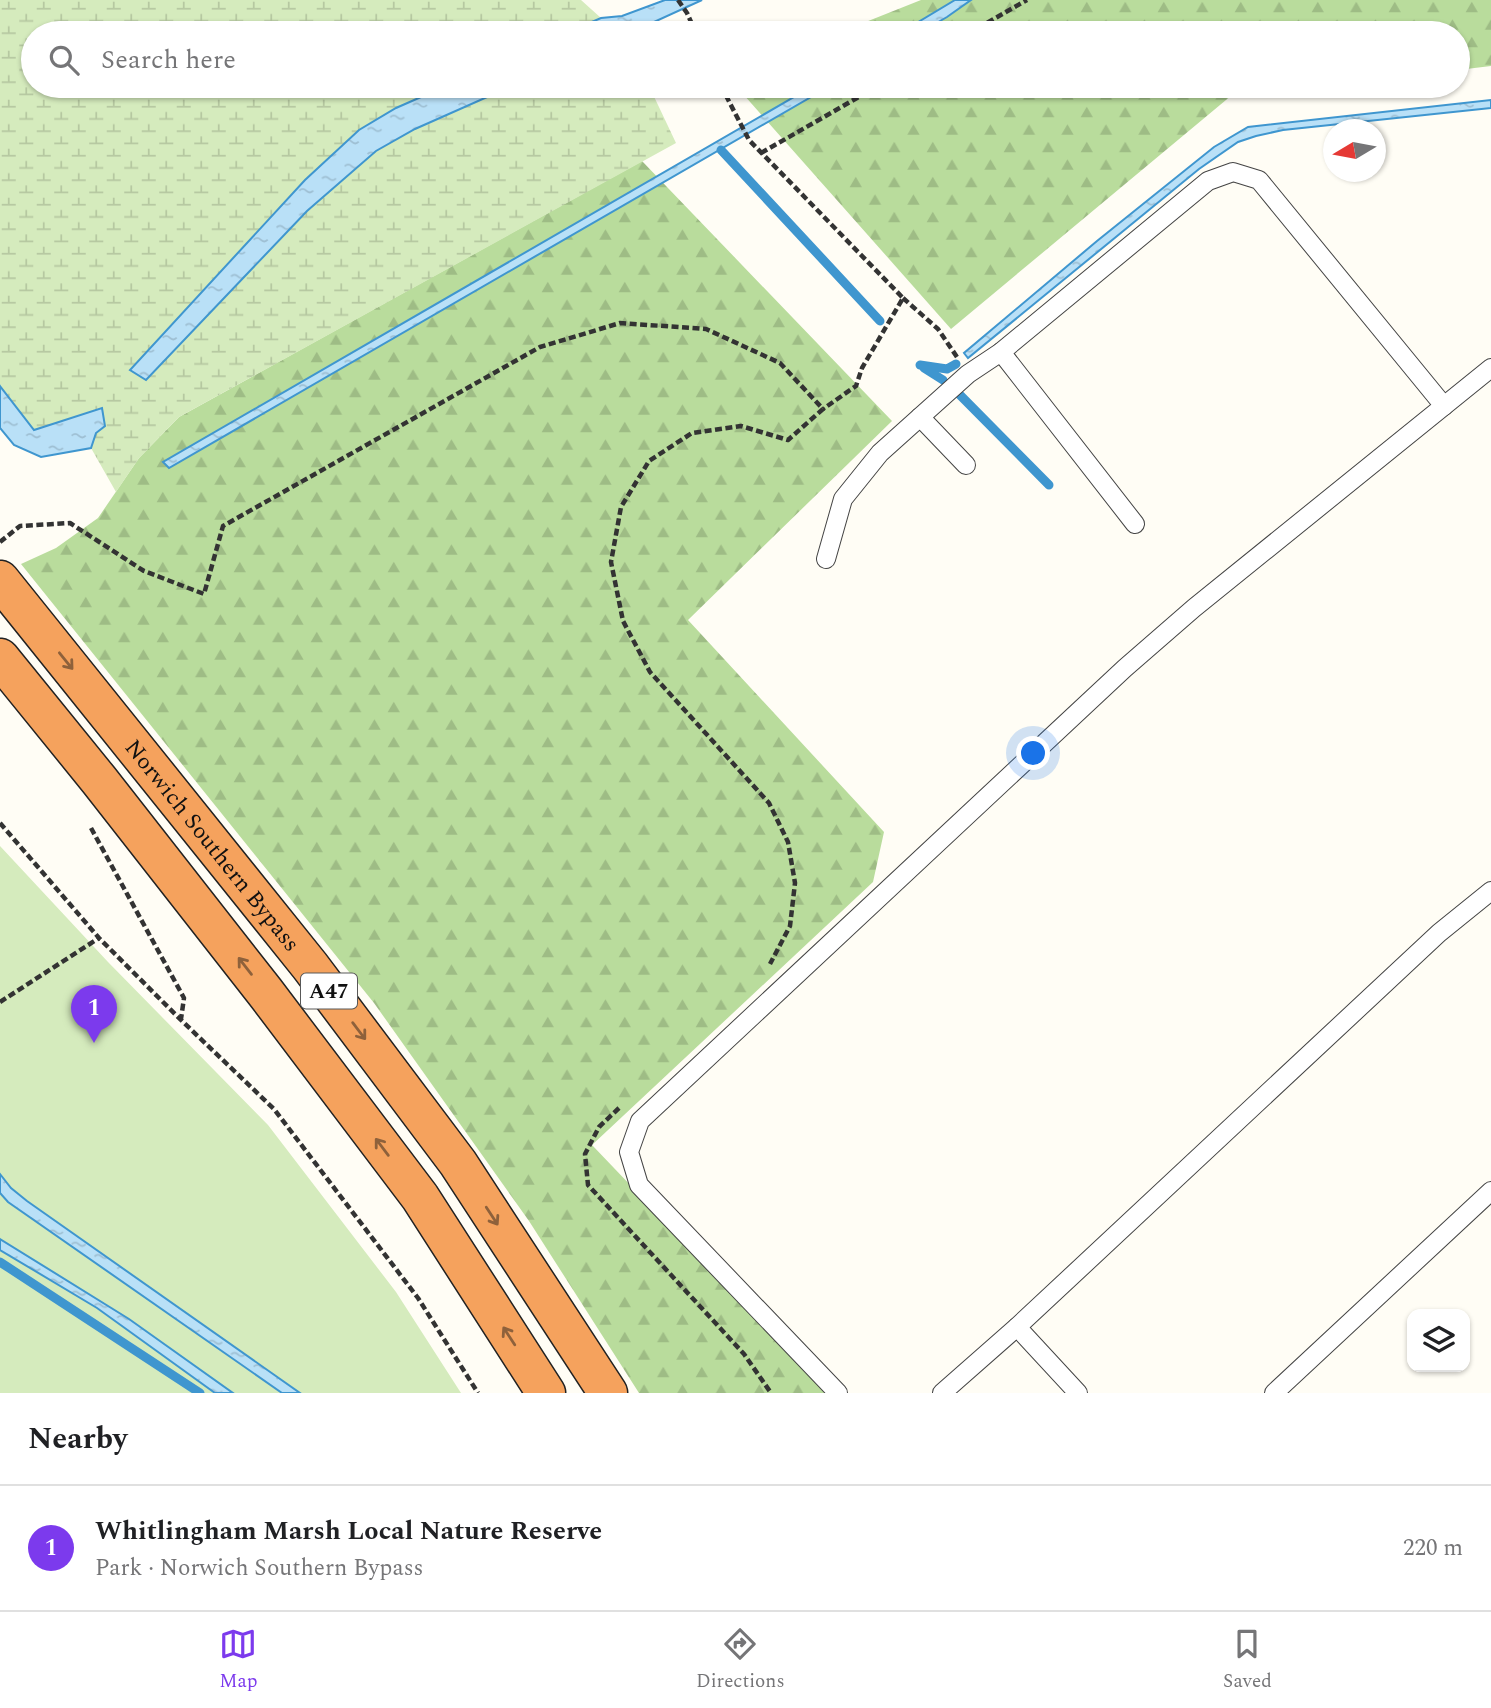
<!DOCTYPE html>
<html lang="en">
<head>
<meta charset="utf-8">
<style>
	body { margin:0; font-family:Spectral,serif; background:#f2f2f2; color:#202124 }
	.controls { position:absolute; right:21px; bottom:21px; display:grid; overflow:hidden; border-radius:14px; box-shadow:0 2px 5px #0004 }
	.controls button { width:63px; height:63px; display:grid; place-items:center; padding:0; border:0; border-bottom:2px solid #e0e0e0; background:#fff; color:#202124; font:35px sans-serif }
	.compass { position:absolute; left:1323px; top:119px; width:63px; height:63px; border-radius:50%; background:#fff; box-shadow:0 2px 5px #0004; rotate:260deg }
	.you { position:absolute; left:1034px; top:754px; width:24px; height:24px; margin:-18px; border:5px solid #fff; border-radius:50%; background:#1a73e8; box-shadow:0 0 0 10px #1a73e833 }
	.badge { display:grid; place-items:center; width:46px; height:46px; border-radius:50%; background:#7c3aed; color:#fff; font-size:23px; font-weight:700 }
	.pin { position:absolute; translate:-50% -58px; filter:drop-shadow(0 2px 4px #0008) }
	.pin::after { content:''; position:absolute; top:37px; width:24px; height:21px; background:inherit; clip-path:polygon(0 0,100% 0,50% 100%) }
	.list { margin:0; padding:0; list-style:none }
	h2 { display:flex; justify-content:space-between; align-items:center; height:91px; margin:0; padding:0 28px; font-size:30px }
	h2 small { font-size:23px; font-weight:400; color:#757577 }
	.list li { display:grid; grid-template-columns:46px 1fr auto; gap:21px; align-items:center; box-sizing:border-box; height:126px; padding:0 28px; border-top:2px solid #e0e0e0 }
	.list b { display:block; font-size:26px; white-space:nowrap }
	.list p { margin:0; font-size:23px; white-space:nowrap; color:#757577 }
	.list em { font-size:23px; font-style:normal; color:#757577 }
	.icon { flex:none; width:38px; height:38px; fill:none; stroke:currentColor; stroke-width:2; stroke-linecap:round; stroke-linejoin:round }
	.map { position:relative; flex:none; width:1491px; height:1393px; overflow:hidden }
	.search { position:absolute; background:#fff; box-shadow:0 2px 5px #0004; left:21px; right:21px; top:21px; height:77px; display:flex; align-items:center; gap:18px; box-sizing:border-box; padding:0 24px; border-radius:38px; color:#757577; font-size:26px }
	.sheet { height:217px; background:#fff }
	nav { display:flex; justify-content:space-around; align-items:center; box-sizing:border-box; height:98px; border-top:2px solid #e0e0e0; background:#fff; font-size:19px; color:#757577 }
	nav a { display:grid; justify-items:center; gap:4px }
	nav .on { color:#7c3aed }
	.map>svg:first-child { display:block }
	.grass { fill:#d5ebbd }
	.forest { fill:url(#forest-firs) }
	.wetland { fill:url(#wetland-marsh) }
	.water { fill:url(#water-ripples); stroke:#3f96cf; stroke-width:2 }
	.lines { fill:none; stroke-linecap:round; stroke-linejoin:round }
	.stream { stroke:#3f96cf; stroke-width:9 }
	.lane-casing { stroke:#444; stroke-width:20 }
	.highway-casing { stroke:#222; stroke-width:41 }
	.path { stroke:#333; stroke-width:4.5; stroke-dasharray:7 3.5; stroke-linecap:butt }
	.lane { stroke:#fff; stroke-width:18 }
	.highway { stroke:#f5a25d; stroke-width:38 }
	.oneway { stroke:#8e613b }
	.labels { text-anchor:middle; stroke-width:7; stroke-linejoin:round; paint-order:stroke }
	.shield { fill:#fff; stroke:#585858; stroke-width:2 }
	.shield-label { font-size:21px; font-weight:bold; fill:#111 }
	.street-label { font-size:23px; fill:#111; stroke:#fff }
</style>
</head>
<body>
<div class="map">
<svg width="1491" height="1393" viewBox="0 0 1491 1393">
	<defs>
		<pattern id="forest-firs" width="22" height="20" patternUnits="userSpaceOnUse" patternTransform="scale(1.75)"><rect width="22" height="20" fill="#b9dc9c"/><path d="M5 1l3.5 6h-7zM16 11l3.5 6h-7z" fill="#9ebc85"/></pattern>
		<pattern id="wetland-marsh" width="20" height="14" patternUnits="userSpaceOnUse" patternTransform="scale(1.75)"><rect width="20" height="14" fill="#d5ebbd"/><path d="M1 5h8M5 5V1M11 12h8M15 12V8" fill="none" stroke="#b6c8a1"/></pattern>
		<pattern id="water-ripples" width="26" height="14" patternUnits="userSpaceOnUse" patternTransform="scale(1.75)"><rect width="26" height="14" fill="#b9e0f7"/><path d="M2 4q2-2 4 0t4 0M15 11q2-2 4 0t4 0" fill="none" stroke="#9ebfd3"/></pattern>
	</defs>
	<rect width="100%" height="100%" fill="#fffdf5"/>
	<polygon class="grass" points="0,846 108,962 268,1125 396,1292 461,1393 0,1393"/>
	<g class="forest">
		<polygon points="921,0 1491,0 1491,66 1458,70 1458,33 838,33"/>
		<polygon points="736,86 1316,86 1232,95 951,329"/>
		<polygon points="642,161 892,421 688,620 884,832 873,882 592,1145 829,1393 639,1393 529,1221 374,1003 21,564 56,548 98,518 139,458 179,417"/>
	</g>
	<polygon class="wetland" points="0,0 581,0 601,18 566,33 33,33 33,86 446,86 396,108 359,130 305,180 146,380 307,211 376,151 415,129 512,86 649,86 676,143 179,417 139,458 116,492 91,448 96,433 34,430 0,386"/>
	<g class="water">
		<polygon points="665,0 702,0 630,33 566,33 601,18 622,16"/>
		<polygon points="955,0 971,0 947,17 919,33 900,33"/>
		<polygon points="446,86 512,86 415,129 376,151 307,211 146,380 130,370 305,180 359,130 396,108"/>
		<polygon points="813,86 830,86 169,468 163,462"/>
		<polygon points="1491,100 1491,108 1283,130 1256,136 1238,142 1199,169 968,358 964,353 1097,241 1214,147 1248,127"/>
		<polygon points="0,386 34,430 102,408 105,426 96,433 91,448 41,457 14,445 0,428"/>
		<polygon points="0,1174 11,1188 27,1201 300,1393 282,1393 8,1202 0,1193"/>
		<polygon points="0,1239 129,1319 233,1393 215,1393 97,1308 0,1250"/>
	</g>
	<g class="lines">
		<g class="stream">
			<polyline points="721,150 880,321"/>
			<polyline points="920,365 947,369 956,364"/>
			<polyline points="924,368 943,380"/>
			<polyline points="958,393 1049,485"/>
			<polyline points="0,1262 200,1393"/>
		</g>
		<g class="lane-casing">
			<g id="lane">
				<polyline points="1001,352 1135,524"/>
				<polyline points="920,417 966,465"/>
				<polyline points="826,559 843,499 880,453 968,374 1001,352 1208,181 1233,172 1259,180 1444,406"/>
				<polyline points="1017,1327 1439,933 1491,891"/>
				<polyline points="838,1393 639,1185 629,1152 640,1121 1125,668 1194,608 1491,368"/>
				<polyline points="942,1393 1017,1327 1078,1393"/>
				<polyline points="1274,1393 1491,1191"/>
			</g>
		</g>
		<g class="highway-casing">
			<g id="highway">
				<path id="s1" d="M0,580l310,386 148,197 150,230"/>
				<polyline points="0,658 99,780 265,992 420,1197 546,1393"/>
			</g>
		</g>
		<g class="path">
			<polyline points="678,0 687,13 696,33"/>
			<polyline points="969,33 1027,0"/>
			<polyline points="721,86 749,140 903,298 862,368 856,386 823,409"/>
			<polyline points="761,153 878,86"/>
			<polyline points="903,298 938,329 957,357"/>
			<polyline points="0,542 20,526 70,523 144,571 204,594 223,526 540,347 620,323 706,329 780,363 823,409 788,440 741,426 692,433 649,461 621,507 611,562 623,621 650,672 769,803 788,842 795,883 790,926 770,964"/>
			<polyline points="0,823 99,938 181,1020 274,1109 418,1298 478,1393"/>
			<polyline points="91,828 184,998 181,1019"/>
			<polyline points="0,1002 99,938"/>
			<polyline points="619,1108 599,1127 585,1154 588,1185 744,1354 771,1393"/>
		</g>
		<use href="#lane" class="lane"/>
		<use href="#highway" class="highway"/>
	</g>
	<defs><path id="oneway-shaft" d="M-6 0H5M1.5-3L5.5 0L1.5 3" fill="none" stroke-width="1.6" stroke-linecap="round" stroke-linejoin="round" transform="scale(1.75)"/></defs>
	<g class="oneway">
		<use href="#oneway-shaft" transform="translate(66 661) rotate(51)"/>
		<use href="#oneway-shaft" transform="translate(245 966) rotate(-128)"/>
		<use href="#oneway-shaft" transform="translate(359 1031) rotate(53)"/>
		<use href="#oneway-shaft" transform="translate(382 1147) rotate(-127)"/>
		<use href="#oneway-shaft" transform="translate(492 1216) rotate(57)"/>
		<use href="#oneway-shaft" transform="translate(509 1336) rotate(-123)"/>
	</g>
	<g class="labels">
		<rect class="shield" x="301" y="973.5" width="56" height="35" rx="5"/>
		<g class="shield-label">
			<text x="329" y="998">A47</text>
		</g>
		<g class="street-label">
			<text dy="8" stroke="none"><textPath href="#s1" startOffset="340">Norwich Southern Bypass</textPath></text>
		</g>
	</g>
</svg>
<div class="controls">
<button><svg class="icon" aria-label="layers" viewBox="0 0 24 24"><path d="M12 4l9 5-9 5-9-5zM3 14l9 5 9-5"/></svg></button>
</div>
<svg class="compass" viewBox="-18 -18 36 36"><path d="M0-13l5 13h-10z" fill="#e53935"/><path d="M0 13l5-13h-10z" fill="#757577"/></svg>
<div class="you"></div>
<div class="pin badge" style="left:94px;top:1043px">1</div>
<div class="search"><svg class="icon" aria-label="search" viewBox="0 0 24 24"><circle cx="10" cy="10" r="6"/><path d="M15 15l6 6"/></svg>Search here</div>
</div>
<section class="sheet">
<h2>Nearby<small></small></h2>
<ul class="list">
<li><span class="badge">1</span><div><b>Whitlingham Marsh Local Nature Reserve</b><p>Park · Norwich Southern Bypass</p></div><em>220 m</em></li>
</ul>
</section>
<nav>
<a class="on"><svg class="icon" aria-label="map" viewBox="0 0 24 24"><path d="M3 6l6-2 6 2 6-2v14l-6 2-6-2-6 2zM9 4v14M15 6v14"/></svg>Map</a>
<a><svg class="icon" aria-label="directions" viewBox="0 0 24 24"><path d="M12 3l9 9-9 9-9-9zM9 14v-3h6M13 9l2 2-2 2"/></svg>Directions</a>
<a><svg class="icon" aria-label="saved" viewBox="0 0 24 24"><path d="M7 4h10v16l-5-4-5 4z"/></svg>Saved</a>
</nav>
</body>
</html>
